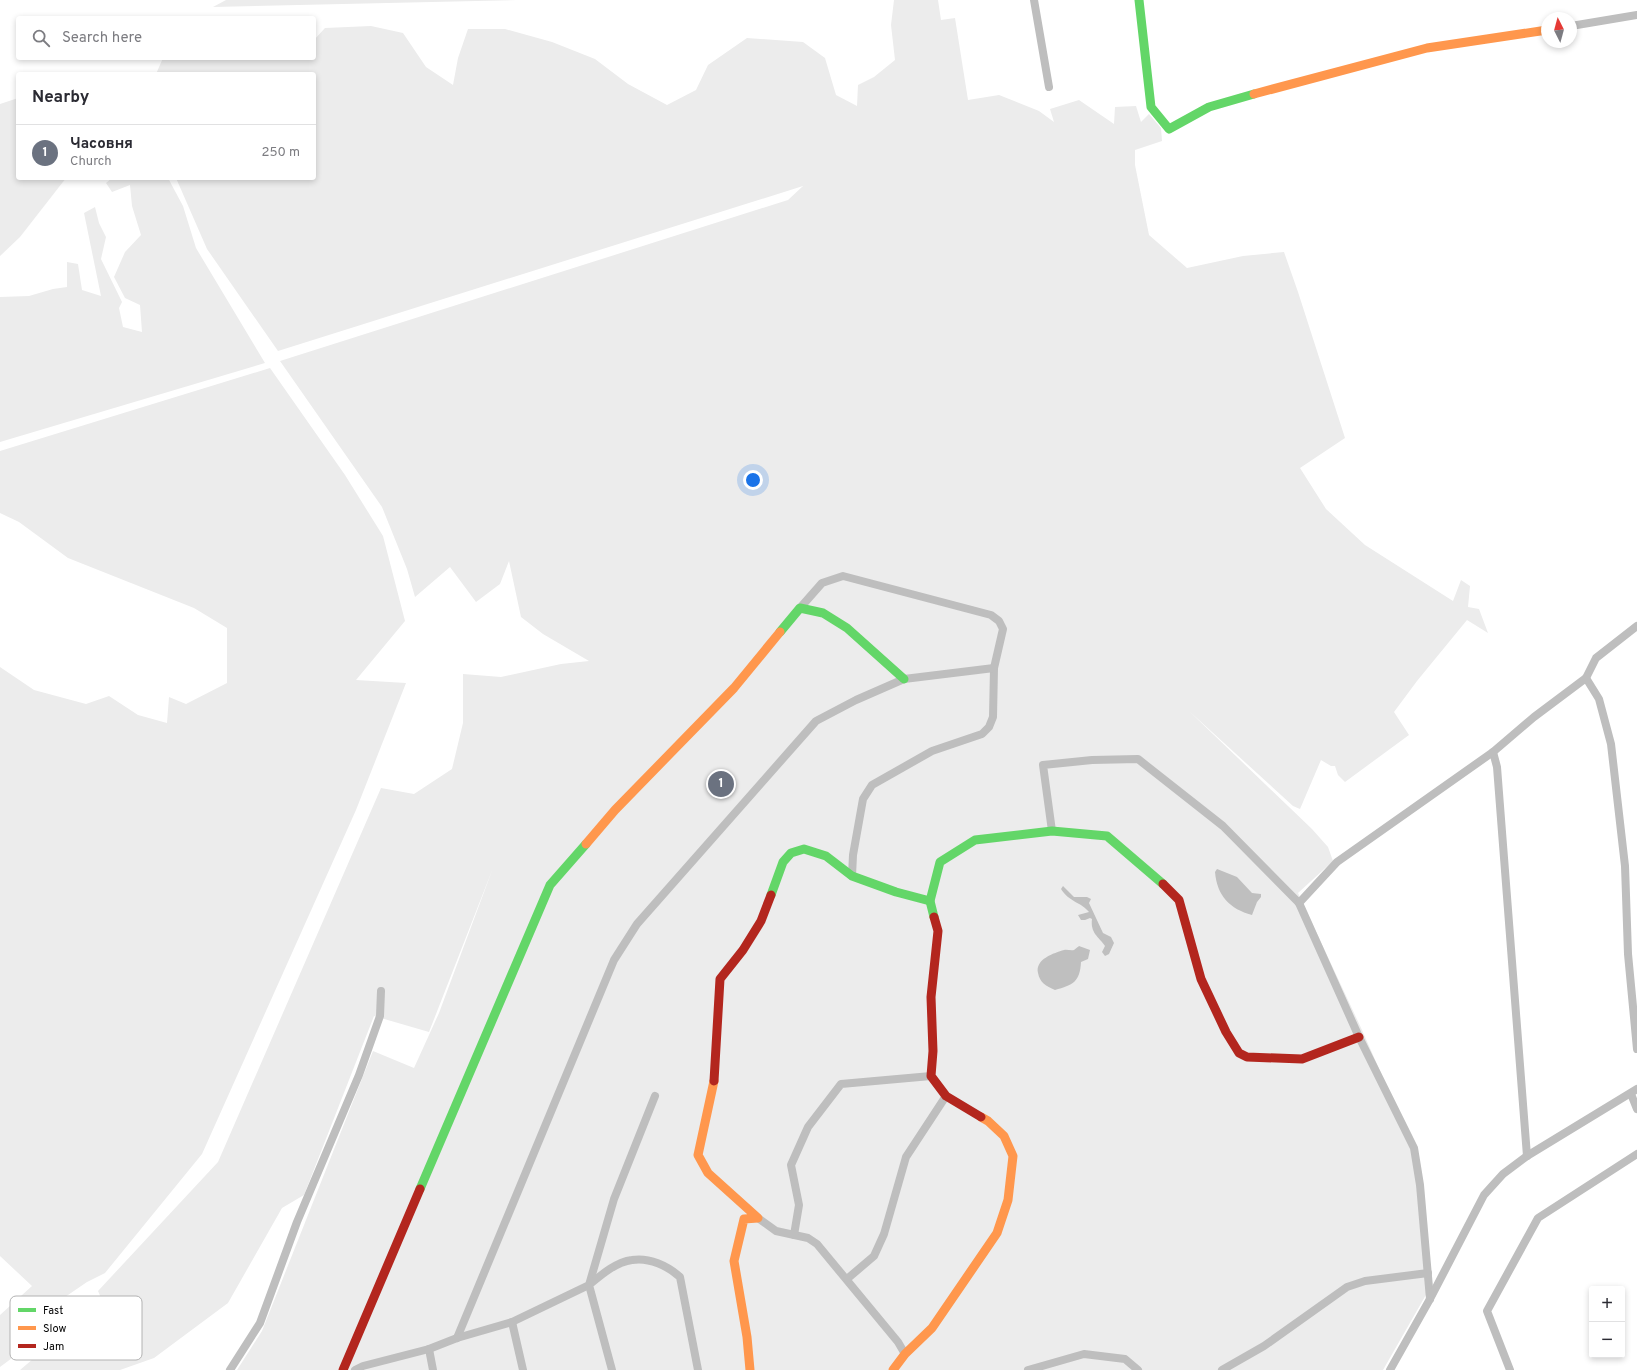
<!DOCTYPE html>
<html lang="en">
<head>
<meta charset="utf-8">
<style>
	body { margin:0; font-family:Overpass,sans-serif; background:#f7f7f7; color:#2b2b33 }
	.controls { position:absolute; right:12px; bottom:12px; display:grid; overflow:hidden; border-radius:4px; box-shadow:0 2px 6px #0003 }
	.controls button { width:36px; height:36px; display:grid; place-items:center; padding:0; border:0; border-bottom:1px solid #e1e1e2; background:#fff; color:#2b2b33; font:20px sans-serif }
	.compass { position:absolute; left:1541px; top:12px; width:36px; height:36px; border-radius:50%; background:#fff; box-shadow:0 2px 6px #0003; rotate:354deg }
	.you { position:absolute; left:753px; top:480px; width:14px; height:14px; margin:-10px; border:3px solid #fff; border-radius:50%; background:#1a73e8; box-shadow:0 0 0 6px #1a73e833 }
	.badge { display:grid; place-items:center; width:26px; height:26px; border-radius:50%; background:#595959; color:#fff; font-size:13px; font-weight:700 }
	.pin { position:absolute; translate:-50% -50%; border:2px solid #fff; box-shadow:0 1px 4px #0006 }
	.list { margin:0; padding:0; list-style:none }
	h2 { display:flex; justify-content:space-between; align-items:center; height:52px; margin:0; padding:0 16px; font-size:17px }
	h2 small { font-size:13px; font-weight:400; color:#7c7c81 }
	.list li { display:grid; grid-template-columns:26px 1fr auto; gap:12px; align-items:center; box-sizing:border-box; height:56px; padding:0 16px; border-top:1px solid #e1e1e2 }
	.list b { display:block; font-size:15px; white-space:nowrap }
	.list p { margin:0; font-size:13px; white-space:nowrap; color:#7c7c81 }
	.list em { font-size:13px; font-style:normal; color:#7c7c81 }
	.icon { flex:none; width:22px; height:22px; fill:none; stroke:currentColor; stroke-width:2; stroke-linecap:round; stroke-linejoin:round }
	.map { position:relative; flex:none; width:1637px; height:1370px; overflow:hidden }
	.search { position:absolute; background:#fff; box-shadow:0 2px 6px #0003; left:16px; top:16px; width:300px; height:44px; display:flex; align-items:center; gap:10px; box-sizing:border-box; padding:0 14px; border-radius:4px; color:#7c7c81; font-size:15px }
	.panel { position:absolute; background:#fff; box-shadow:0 2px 6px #0003; left:16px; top:72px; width:300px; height:108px; border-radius:4px }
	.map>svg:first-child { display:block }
	.green { fill:#ececec }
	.water { fill:#bfbfbf }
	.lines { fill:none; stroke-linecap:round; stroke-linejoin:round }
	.street { stroke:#bebebe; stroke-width:8 }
	.fast { stroke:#63d668; stroke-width:9 }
	.slow { stroke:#ff974d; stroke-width:9 }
	.jam { stroke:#b3261e; stroke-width:9 }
	.key { fill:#fff; stroke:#b2b2b2; stroke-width:1 }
	.key-label { font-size:11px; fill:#000 }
</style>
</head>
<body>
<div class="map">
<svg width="1637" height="1370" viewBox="0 0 1637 1370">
	<rect width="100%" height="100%" fill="#fff"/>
	<g class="green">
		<polygon points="226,0 517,0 213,7"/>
		<polygon points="894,0 938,0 941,20 955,18 968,100 999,95 1039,111 1054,122 1050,109 1079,100 1114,124 1115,107 1136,106 1141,122 1149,114 1161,128 1162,141 1135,150 1135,165 1149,235 1187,268 1243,256 1284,252 1298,292 1345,438 1300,468 1326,509 1365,545 1453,601 1461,580 1470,586 1468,607 1479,609 1488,633 1467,620 1417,681 1394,712 1409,735 1345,782 1338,775 1335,766 1331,766 1321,760 1300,809 1293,806 1189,711 1312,829 1328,847 1333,861 1298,893 1362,1030 1413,1146 1427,1293 1383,1370 237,1370 262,1331 373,1051 414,1068 439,1013 493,868 429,1032 374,1016 304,1195 282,1208 228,1303 154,1358 120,1370 20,1370 53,1342 62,1347 88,1329 105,1307 98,1291 218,1162 381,788 414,794 452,769 463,723 463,674 501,677 561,664 589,661 543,634 521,617 509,561 500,584 476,602 450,567 415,597 407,569 382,507 280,361 788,200 803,186 278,351 207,249 176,178 314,178 314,74 156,74 163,58 314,58 314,40 325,28 371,26 403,33 426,67 453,85 458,58 468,29 505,29 552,42 595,59 628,84 667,105 696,90 708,65 747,38 803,42 825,58 836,95 857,106 858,85 874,77 895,60 891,25"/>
		<polygon points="18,98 18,178 66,178 20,237 0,256 0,104"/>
		<polygon points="112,178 168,178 183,206 196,248 265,363 0,442 0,297 29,296 53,289 67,287 67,262 78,264 82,290 101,296 84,213 95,207 99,223 106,237 101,259 122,302 119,308 123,327 142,332 140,305 125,298 114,277 125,252 141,235 132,206 130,185 112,192 106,183"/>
		<polygon points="270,368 345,475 383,536 405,621 356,680 406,683 356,810 202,1154 105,1273 87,1282 49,1308 43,1320 43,1335 0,1367 0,1315 32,1286 0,1256 0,667 34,690 86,704 109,696 138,715 167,723 169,697 186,704 227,683 227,628 194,608 68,558 19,522 0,513 0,451"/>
	</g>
	<g class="water">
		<path d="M1217,869l20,8 15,16 9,1v3l-4,5 -5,13c-22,-6 -35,-19 -37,-43z"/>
		<path d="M1063,886l11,11h13l4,2 -2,4 14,30 8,4 3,6 -5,11 -4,2 -3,-4 3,-6c-6,-9 -15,-13 -13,-27l-2,-1 -5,2h-4l-3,-5 11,-3c-8,-10 -20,-10 -28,-23z"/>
		<path d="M1079,946l11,4 -2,9 -7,3c-1,20 -8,23 -26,28 -9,-4 -15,-7 -17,-17 -3,-14 16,-20 26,-23 3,-1 7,1 10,0 0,0 5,-4 5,-4z"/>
	</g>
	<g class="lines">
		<g class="street">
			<polyline points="1034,0 1049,87"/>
			<polyline points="1571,26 1637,15"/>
			<polyline points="800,608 822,583 843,576 991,615 999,621 1003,629 994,668 993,717 989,727 982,734 932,751 872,785 863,799 853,855 852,876"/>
			<polyline points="1586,678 1599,699 1611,744 1625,866 1628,954 1637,1049"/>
			<polyline points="1493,752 1497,767 1527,1156"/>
			<polyline points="1052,831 1043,765 1092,760 1138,759 1223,826 1299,903 1359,1037 1414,1148 1420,1185 1430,1299"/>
			<polyline points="1299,903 1337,862 1493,752 1534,717 1586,678 1596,658 1637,626"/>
			<polyline points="1631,1094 1637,1109"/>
			<polyline points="758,1218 776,1231 808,1238 817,1244 898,1342 905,1354"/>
			<polyline points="794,1235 799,1205 791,1165 808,1127 841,1084 931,1076"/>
			<polyline points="847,1279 874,1256 884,1234 906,1157 946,1096"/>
			<polyline points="512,1322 523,1370"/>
			<polyline points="457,1338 614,960 637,924 816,721 856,700 904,679 994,668"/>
			<polyline points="429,1349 433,1370"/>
			<polyline points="230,1370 260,1323 297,1222 359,1075 380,1016 381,991"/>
			<polyline points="355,1370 363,1366 429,1349 457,1338 512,1322 589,1285 614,1199 655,1096"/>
			<path d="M612,1370l-23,-85c12,-10 27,-23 43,-25 17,-3 36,6 48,17l18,93"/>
			<polyline points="1028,1370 1084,1354 1125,1359 1138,1370"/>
			<polyline points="1222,1370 1264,1346 1347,1287 1365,1281 1428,1273"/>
			<polyline points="1390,1370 1430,1299 1484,1195 1503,1174 1527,1156 1637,1089"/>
			<polyline points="1510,1370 1487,1311 1538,1218 1637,1154"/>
		</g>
		<g class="fast">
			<polyline points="1139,0 1151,107 1169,129 1209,107 1254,94"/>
			<polyline points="780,632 800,608 823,613 847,628 904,679"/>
			<polyline points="771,895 783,862 791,853 804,849 826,856 852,876 896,892 930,901"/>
			<polyline points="934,917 930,901 940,862 975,840 1052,831 1107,836 1163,884"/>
			<polyline points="420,1189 550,885 586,844"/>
		</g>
		<g class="slow">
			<polyline points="1254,94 1427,48 1547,30"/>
			<polyline points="586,844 615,810 734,688 780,632"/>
			<polyline points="714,1081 698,1155 708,1173 758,1218 744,1219 734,1261 747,1337 750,1370"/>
			<polyline points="893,1370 905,1354 932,1328 997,1233 1008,1200 1013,1156 1004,1136 988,1121 981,1117"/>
		</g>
		<g class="jam">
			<polyline points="1163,884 1179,900 1201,979 1226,1032 1239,1053 1247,1057 1302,1059 1359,1037"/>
			<polyline points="934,917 938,931 931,997 933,1051 931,1076 946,1096 981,1117"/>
			<polyline points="714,1081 720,979 743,950 761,921 771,895"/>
			<polyline points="343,1370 420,1189"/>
		</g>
	</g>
	<rect x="10" y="1296" width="132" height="64" rx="6" class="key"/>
	<rect x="18" y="1308" width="18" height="4" fill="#63d668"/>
	<rect x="18" y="1326" width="18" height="4" fill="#ff974d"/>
	<rect x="18" y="1344" width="18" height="4" fill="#b3261e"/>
	<g class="key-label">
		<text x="43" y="1314">Fast</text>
		<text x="43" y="1332">Slow</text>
		<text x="43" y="1350">Jam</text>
	</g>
</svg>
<div class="controls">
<button>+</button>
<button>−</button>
</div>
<svg class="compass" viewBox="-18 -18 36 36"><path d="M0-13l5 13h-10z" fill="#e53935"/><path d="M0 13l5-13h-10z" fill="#7c7c81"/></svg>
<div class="you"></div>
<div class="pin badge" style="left:721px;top:784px;background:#6b7280">1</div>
<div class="search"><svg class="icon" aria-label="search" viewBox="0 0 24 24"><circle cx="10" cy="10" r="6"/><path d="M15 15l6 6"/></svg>Search here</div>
<section class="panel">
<h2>Nearby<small></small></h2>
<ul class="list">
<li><span class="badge" style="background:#6b7280">1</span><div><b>Часовня</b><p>Church</p></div><em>250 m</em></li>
</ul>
</section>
</div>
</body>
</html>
